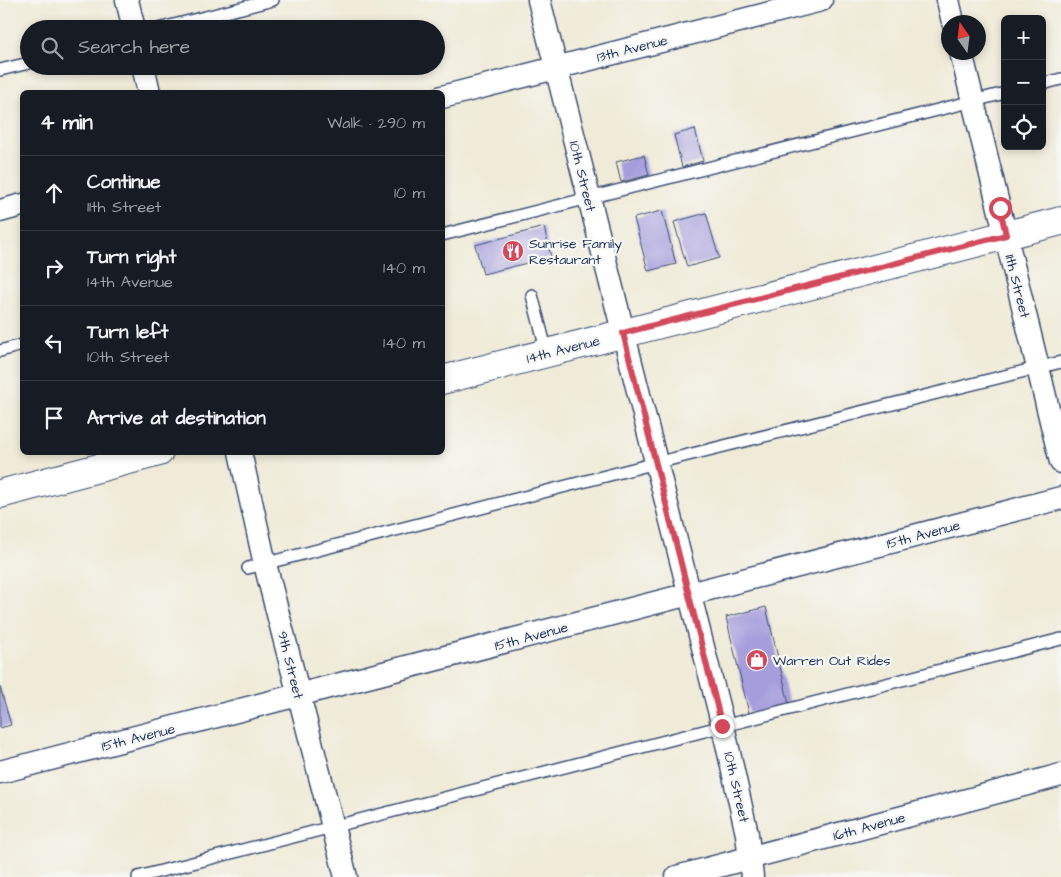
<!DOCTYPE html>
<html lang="en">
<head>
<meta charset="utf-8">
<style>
	body { margin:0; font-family:"Architects Daughter",sans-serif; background:#242831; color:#f1f3f6 }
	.controls { position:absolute; right:15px; top:15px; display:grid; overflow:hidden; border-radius:8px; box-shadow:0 2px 8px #0003 }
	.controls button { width:45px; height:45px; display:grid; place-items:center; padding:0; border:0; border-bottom:1px solid #363941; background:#171b24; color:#f1f3f6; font:25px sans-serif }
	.compass { position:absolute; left:941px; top:15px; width:45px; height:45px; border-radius:50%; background:#171b24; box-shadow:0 2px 8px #0003; rotate:346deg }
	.stop { position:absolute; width:15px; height:15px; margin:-11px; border:4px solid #d1495b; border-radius:50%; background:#fff }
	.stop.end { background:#d1495b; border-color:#fff; box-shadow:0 1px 5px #0008 }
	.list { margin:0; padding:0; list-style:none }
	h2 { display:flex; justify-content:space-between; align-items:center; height:65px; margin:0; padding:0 20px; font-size:21px }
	h2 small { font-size:16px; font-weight:400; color:#9ea1a6 }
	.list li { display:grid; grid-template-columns:32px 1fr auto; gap:15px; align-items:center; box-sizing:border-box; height:75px; padding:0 20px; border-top:1px solid #363941 }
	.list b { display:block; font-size:19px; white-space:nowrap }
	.list p { margin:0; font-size:16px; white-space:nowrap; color:#9ea1a6 }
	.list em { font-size:16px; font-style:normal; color:#9ea1a6 }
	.icon { flex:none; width:28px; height:28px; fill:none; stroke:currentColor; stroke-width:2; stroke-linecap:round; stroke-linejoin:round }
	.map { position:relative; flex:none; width:1061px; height:877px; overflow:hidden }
	.search { position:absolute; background:#171b24; box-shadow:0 2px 8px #0003; left:20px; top:20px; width:425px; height:55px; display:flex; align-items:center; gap:12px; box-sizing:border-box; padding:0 18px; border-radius:28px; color:#9ea1a6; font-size:19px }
	.panel { position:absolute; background:#171b24; box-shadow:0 2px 8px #0003; left:20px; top:90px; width:425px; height:365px; border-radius:8px }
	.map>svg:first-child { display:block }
	.building { fill:#a69ddd }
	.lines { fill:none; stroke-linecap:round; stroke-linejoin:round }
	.lane-casing { stroke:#3b4b70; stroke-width:14 }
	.street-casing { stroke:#3b4b70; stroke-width:25 }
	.primary-casing { stroke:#3b4b70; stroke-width:30 }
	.lane { stroke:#fff; stroke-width:11 }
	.street { stroke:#fff; stroke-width:22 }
	.primary { stroke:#fff; stroke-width:28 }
	.route { stroke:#d1495b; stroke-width:6 }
	.labels { text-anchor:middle; stroke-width:4.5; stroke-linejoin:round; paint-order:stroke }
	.street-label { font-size:14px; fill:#1b2f5e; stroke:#f6f6f2 }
	.poi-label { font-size:14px; fill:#1b2f5e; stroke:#f6f6f2; text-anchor:start }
</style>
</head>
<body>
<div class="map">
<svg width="1061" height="877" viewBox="0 0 1061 877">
	<rect width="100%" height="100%" fill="#f6f6f2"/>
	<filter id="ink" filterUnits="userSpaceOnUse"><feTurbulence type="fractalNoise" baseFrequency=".02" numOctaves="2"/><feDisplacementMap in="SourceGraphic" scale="10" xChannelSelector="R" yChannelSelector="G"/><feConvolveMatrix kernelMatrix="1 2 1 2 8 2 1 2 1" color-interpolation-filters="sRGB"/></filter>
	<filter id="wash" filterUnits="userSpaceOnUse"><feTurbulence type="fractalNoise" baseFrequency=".0096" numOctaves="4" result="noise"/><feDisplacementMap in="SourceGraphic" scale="20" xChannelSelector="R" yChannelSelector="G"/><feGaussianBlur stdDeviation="1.12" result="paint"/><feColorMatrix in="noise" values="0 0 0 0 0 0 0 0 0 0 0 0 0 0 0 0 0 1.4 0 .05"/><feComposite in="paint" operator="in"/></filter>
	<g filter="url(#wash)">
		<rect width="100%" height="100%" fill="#efebd8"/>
		<g id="blocks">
			<g class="building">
				<polygon points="695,129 703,161 682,167 674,135"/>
				<polygon points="644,155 649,175 621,182 616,162"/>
				<polygon points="662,211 676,264 648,271 634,218"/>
				<polygon points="706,213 719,258 687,267 674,222"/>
				<polygon points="544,227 551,257 483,274 475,245"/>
				<polygon points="766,607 789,704 749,713 726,617"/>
				<polygon points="0,687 11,725 0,728"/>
			</g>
		</g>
	</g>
	<g filter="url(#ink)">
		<use href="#blocks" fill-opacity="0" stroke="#3b4b70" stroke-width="1"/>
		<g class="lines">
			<g class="lane-casing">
				<g id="lane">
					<polyline points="158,29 273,0"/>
					<polyline points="0,70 29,63"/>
					<polyline points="1042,84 1061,79"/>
					<polyline points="442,235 1005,93"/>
					<polyline points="532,295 547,353"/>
					<polyline points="0,351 22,345"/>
					<polyline points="248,568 656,463 1061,362"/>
					<polyline points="138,877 1061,639"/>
				</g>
			</g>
			<g class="street-casing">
				<g id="street">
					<polyline points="127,0 134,29"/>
					<polyline points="539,0 723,726 747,834 752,877"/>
					<polyline points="948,0 953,22"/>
					<polyline points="961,52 1061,462"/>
					<polyline points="143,66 149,92"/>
					<polyline points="442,97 821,0"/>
					<polyline points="0,211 22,205"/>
					<polyline points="240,452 265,564 346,877"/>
					<polyline points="0,772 1061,498"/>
					<polyline points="677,877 1061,775"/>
				</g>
			</g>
			<g class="primary-casing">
				<g id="primary">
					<polyline points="442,380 1061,221"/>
					<polyline points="0,494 159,452"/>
				</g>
			</g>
			<use href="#lane" class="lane"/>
			<use href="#street" class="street"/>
			<use href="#primary" class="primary"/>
		</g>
	</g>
	<g class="lines" filter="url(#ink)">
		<polyline class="route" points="722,726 623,333 1006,235 1000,208"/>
	</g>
	<defs>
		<g id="restaurant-disc" transform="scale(1.125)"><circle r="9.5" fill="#d1495b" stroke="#f6f6f2"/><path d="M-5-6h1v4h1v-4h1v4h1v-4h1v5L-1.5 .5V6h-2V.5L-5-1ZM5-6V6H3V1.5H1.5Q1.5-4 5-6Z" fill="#fff"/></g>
		<g id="shop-disc" transform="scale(1.125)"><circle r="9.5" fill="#d1495b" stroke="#f6f6f2"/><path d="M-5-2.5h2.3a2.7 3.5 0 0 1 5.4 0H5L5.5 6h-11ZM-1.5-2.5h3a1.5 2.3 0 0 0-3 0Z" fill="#fff"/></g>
	</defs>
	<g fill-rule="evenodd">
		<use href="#restaurant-disc" x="513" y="251"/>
		<use href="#shop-disc" x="757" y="660"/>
	</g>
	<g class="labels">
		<g class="street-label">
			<text transform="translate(632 48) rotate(-14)" y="5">13th Avenue</text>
			<text transform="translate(583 176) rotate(76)" y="5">10th Street</text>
			<text transform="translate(1018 286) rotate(76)" y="5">11th Street</text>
			<text transform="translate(563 349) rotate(-14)" y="5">14th Avenue</text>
			<text transform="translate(923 534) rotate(-15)" y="5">15th Avenue</text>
			<text transform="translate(531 636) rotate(-15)" y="5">15th Avenue</text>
			<text transform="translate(291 665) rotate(76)" y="5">9th Street</text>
			<text transform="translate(138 737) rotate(-14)" y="5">15th Avenue</text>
			<text transform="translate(737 787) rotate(77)" y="5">10th Street</text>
			<text transform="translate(869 826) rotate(-15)" y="5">16th Avenue</text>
		</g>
		<g class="poi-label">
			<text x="529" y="248">Sunrise Family<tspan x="529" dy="16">Restaurant</tspan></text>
			<text x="773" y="665">Warren Out Rides</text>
		</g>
	</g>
</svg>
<div class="controls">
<button>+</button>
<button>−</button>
<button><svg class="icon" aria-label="locate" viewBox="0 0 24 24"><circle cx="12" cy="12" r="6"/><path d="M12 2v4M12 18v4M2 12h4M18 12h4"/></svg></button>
</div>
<svg class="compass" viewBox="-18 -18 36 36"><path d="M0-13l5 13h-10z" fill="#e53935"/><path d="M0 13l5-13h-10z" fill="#9ea1a6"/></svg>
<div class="stop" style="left:1000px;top:208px"></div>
<div class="stop end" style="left:722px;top:726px"></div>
<div class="search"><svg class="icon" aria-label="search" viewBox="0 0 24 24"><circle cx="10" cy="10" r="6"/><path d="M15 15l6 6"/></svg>Search here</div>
<section class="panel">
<h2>4 min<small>Walk · 290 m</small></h2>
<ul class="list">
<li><svg class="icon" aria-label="ahead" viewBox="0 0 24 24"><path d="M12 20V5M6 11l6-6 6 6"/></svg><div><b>Continue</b><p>11th Street</p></div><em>10 m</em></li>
<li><svg class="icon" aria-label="right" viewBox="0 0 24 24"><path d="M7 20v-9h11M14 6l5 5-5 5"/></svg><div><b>Turn right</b><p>14th Avenue</p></div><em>140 m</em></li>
<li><svg class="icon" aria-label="left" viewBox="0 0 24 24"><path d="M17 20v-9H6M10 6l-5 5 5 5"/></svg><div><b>Turn left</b><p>10th Street</p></div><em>140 m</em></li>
<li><svg class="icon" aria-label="arrive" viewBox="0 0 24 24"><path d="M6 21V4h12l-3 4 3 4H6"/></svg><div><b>Arrive at destination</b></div></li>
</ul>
</section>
</div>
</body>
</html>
